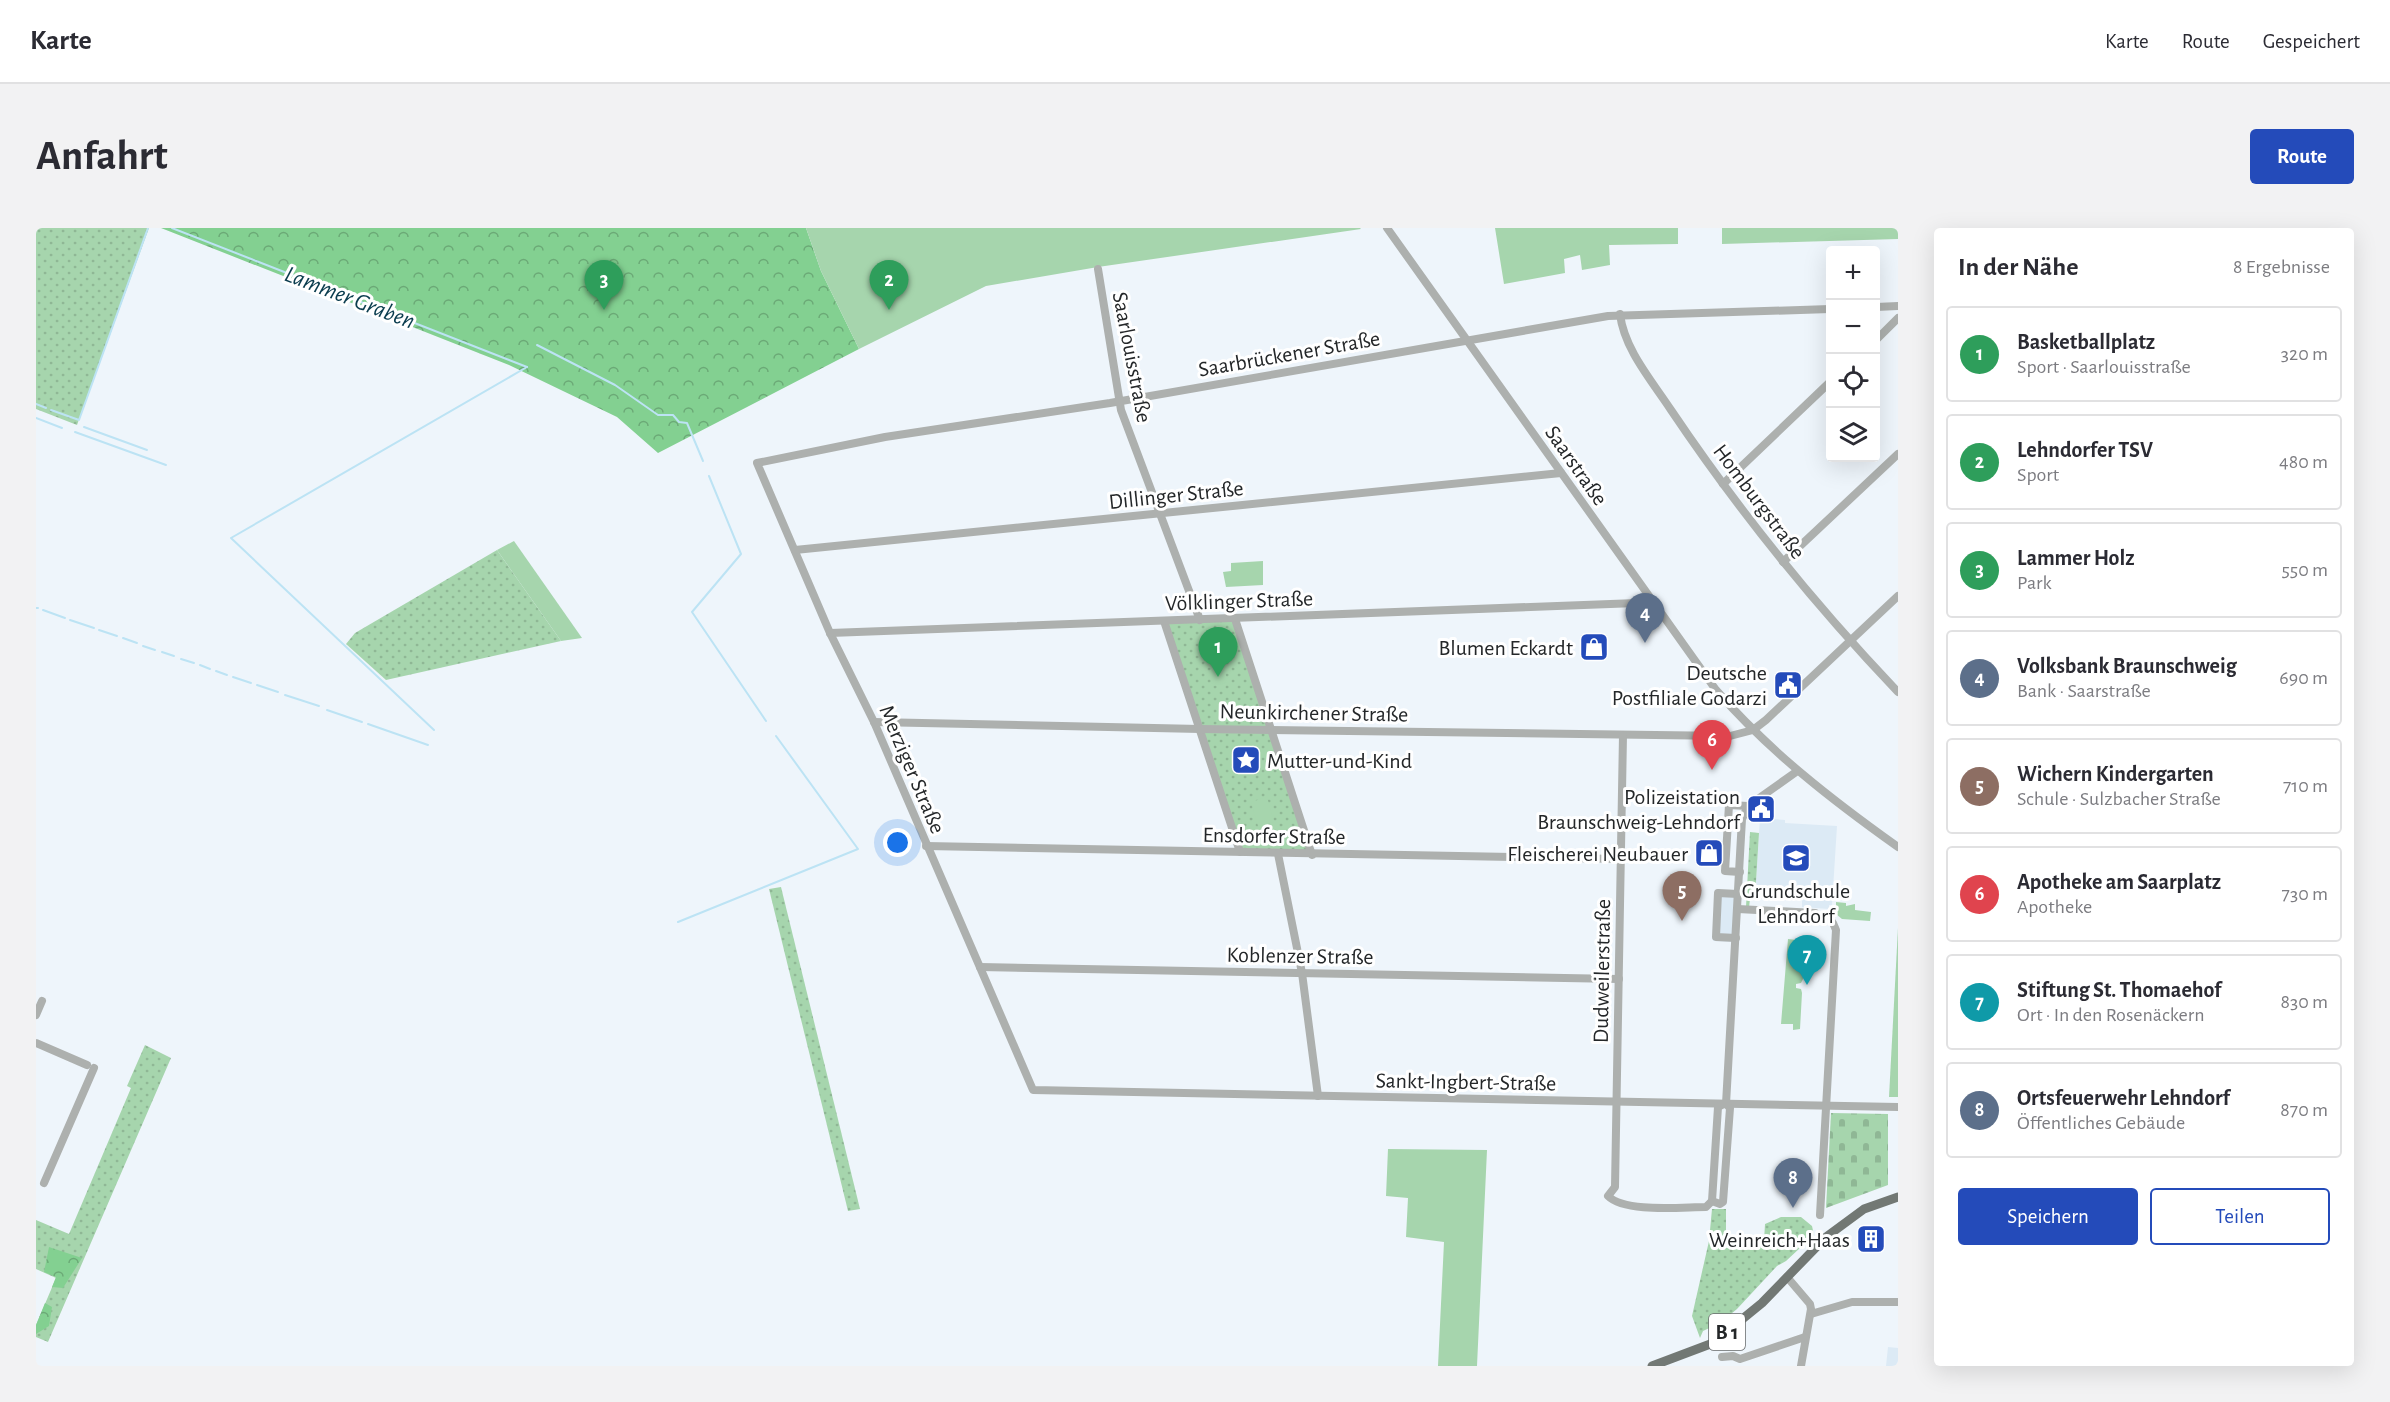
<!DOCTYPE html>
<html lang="de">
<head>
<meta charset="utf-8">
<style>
	body { margin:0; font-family:"Alegreya Sans",sans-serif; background:#f2f2f3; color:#2b2b33 }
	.controls { position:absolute; right:18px; top:18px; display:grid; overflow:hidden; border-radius:6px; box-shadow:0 6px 24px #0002 }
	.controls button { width:54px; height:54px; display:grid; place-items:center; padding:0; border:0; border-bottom:2px solid #e1e1e2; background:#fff; color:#2b2b33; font:30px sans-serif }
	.you { position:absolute; left:862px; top:615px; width:21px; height:21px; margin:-15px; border:4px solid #fff; border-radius:50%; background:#1a73e8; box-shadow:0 0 0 9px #1a73e833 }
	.badge { display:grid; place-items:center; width:39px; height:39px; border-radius:50%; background:#244bba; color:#fff; font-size:20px; font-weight:700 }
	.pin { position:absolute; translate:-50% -50px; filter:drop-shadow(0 2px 3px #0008) }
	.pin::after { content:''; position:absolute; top:32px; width:21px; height:18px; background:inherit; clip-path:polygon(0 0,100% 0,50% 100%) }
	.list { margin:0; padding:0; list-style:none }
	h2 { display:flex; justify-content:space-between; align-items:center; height:78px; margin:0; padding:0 24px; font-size:26px }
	h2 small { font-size:20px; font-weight:400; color:#7c7c81 }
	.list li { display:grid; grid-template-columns:39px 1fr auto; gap:18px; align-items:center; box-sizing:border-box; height:96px; margin:0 12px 12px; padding:0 12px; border:2px solid #e1e1e2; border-radius:6px }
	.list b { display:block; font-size:22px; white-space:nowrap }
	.list p { margin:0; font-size:20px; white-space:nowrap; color:#7c7c81 }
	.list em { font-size:20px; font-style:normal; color:#7c7c81 }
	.actions { display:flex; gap:12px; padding:18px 24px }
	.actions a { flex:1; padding:14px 0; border:2px solid #244bba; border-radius:6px; text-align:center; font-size:21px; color:#244bba }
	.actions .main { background:#244bba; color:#fff }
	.icon { flex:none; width:33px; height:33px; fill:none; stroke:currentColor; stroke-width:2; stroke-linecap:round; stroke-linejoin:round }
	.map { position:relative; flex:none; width:1862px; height:1138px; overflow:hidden; border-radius:6px }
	header { display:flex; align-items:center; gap:36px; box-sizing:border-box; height:84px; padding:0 30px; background:#fff; border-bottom:2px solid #e1e1e2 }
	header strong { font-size:28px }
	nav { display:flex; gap:33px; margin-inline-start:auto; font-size:21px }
	.intro { display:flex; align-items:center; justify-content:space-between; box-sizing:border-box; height:144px; padding:0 36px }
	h1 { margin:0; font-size:42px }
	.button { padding:15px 27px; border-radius:6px; background:#244bba; color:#fff; font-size:21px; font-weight:700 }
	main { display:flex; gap:36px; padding:0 36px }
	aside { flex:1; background:#fff; border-radius:6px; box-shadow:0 6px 24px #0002 }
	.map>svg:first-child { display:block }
	.built { fill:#dceaf5 }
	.grass { fill:url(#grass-dots) }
	.forest { fill:url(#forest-crowns) }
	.cemetery { fill:url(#cemetery-stones) }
	.garden { fill:#a6d5ad }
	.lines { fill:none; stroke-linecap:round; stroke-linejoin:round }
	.stream { stroke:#bce3f4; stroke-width:2 }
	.minor { stroke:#adb0ae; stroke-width:8 }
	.major { stroke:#727874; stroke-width:9 }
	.labels { text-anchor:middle; stroke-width:6; stroke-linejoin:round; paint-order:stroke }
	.shield { fill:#fff; stroke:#666869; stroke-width:1.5 }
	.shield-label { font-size:21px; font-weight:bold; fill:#242729 }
	.street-label { font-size:22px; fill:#242729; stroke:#fff }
	.poi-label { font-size:22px; fill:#242729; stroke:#fff; text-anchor:end }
	.water-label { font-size:24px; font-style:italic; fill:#0a3c4e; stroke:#fff }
</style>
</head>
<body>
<header>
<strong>Karte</strong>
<nav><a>Karte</a><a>Route</a><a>Gespeichert</a></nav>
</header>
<div class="intro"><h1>Anfahrt</h1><a class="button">Route</a></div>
<main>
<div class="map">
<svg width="1862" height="1138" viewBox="0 0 1862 1138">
	<defs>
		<pattern id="grass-dots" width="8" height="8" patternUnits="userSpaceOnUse" patternTransform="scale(1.5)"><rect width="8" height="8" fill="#a6d5ad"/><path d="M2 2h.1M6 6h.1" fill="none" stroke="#8fb795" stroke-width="1.8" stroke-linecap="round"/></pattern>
		<pattern id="forest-crowns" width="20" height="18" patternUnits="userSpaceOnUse" patternTransform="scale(1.5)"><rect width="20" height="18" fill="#83d091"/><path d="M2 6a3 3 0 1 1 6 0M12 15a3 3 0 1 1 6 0" fill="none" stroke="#6ba976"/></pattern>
		<pattern id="cemetery-stones" width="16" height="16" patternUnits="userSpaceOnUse" patternTransform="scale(1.5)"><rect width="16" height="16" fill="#a6d5ad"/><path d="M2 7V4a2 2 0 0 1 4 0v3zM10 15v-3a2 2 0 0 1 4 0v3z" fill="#8fb795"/></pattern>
	</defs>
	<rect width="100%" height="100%" fill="#eef5fb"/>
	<g class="built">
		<polygon points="1724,590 1749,592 1749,595 1801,598 1796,677 1793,677 1793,681 1766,679 1766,673 1719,670"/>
		<polygon points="1681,663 1703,665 1700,714 1677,713"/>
		<polygon points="1852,1119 1862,1120 1862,1138 1850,1138"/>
	</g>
	<g class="grass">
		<polygon points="0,0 113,0 41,197 0,181"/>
		<polygon points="461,322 525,413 350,452 310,416 319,405"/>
		<polygon points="1199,391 1276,627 1204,624 1128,393"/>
		<polygon points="1714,604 1723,605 1719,670 1714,670 1713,680 1710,679"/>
		<polygon points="745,659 824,981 812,983 733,661"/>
		<polygon points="109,817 135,830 12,1114 0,1109 0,1097 20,1050 0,1041 0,992 33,1006 95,860 91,858"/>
		<polygon points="1676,981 1690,981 1690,1020 1728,1013 1729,996 1745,989 1765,989 1776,998 1778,1007 1750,1033 1741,1038 1701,1081 1684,1095 1667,1103 1664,1110 1656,1088 1673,1013"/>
	</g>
	<g class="forest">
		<polygon points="125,0 770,0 785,43 823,121 622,225 581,189 473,137"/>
		<polygon points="13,1019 46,1030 27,1060 16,1059 20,1049 8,1044"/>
		<polygon points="9,1075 16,1079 13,1098 0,1106 0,1097"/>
	</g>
	<polygon class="cemetery" points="1795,885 1852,886 1852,957 1790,980"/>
	<g class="garden">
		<polygon points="770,0 1324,0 1325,1 1062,39 950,58 823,121 785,43"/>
		<polygon points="1459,0 1642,0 1642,16 1573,17 1574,37 1546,42 1544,27 1528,31 1529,45 1468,56"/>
		<polygon points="1686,0 1862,0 1862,11 1686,16"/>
		<polygon points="478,313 546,410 525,413 461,322"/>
		<polygon points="1227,333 1227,357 1190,359 1187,344 1195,343 1195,335"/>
		<polygon points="1187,439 1192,454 1177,458 1173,443"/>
		<polygon points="1231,569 1238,594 1222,598 1215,574"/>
		<polygon points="1800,674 1810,675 1810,678 1819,676 1819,682 1835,684 1834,693 1806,691 1800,686"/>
		<polygon points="1862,700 1862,869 1853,869"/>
		<polygon points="1752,711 1770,713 1767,721 1767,751 1765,755 1760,756 1760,760 1765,761 1766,765 1764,801 1757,802 1757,796 1745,796"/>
		<polygon points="1352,921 1451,922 1441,1138 1402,1138 1408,1014 1370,1009 1372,970 1350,968"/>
	</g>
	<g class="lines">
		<g class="stream">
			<polyline points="136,0 491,139"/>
			<polyline points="501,117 579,157 622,187 637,187 643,194 651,195 667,233"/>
			<polyline points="0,176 10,180"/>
			<polyline points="15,182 43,192 112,0"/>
			<polyline points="0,190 26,200"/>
			<polyline points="48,199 111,222"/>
			<polyline points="39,204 130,237"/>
			<polyline points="673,248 705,326 656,384 730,493"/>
			<polyline points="0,380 2,380"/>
			<polyline points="7,382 29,390"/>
			<polyline points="34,392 58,400"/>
			<polyline points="63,402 81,408"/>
			<polyline points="87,410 101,415"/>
			<polyline points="107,418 119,422"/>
			<polyline points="126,424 138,428"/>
			<polyline points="145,431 158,435"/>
			<polyline points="164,437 174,441"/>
			<polyline points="180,443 191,447"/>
			<polyline points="197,449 215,455"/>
			<polyline points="221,457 242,464"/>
			<polyline points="249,467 283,478"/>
			<polyline points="291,482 326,494"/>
			<polyline points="332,496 392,517"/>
			<polyline points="398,502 195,310 491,139"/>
			<polyline points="642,694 822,621 740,508"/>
		</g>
		<g class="minor">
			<path d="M1351,0l329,462c54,62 116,110 182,157"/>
			<polyline points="1062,41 1085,182 1164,392"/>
			<polyline points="1840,79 1862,78"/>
			<polyline points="1794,81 1572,88 1074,175 849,209 721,235 794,405 838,494 997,862 1862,879"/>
			<path d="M1584,86c4,35 32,67 51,96 68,101 143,194 227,282"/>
			<polyline points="1840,112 1862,90"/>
			<polyline points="1687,256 1794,154"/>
			<polyline points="759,322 1525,245"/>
			<polyline points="1747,334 1862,226"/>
			<polyline points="1199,391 1276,627"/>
			<polyline points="1128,393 1204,624"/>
			<polyline points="794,405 1601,375 1613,371"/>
			<polyline points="838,494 1164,501 1694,508 1717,502 1730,492 1862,368"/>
			<path d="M1587,507l-8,452 -7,9c17,17 73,11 98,11l6,-6"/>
			<polyline points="890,618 1585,631"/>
			<polyline points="1242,626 1266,745 1282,868"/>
			<polyline points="1704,644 1689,643 1693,577 1712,578"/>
			<polyline points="1702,681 1779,685"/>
			<polyline points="1700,710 1680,709 1682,665 1702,666"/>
			<polyline points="944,739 1583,751"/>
			<polyline points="0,787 6,773"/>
			<polyline points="0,815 51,837"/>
			<polyline points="1688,876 1682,879 1676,973 1684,976 1687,974 1694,880 1690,876 1706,591 1712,578 1760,544"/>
			<polyline points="8,955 58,840"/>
			<polyline points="1784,987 1800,702 1797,695"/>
			<polyline points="1751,1049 1774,1076 1775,1081 1765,1138"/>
			<polyline points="1775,1086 1816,1074 1862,1074"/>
			<polyline points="1686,1129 1697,1128 1704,1131 1769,1109"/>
		</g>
		<polyline class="major" points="1616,1138 1677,1115 1726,1075 1790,1009 1828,981 1862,969"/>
	</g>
	<defs>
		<g id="shop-square" transform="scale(1.5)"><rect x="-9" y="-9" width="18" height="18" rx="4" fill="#244bba" stroke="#fff"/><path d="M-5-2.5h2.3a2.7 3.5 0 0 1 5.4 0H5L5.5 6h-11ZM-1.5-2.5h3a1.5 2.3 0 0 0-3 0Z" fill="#fff"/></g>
		<g id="civic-square" transform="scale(1.5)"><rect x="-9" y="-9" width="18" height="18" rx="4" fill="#244bba" stroke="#fff"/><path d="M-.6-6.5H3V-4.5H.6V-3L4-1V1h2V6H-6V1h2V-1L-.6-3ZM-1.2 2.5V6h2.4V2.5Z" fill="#fff"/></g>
		<g id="sight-square" transform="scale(1.5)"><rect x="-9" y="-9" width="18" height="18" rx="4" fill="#244bba" stroke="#fff"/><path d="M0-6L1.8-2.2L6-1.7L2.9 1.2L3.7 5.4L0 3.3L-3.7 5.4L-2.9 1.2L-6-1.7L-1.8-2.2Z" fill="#fff"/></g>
		<g id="school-square" transform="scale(1.5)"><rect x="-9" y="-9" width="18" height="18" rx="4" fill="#244bba" stroke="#fff"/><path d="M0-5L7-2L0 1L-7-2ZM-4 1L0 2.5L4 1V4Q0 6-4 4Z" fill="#fff"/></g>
		<g id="building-square" transform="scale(1.5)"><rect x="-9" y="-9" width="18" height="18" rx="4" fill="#244bba" stroke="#fff"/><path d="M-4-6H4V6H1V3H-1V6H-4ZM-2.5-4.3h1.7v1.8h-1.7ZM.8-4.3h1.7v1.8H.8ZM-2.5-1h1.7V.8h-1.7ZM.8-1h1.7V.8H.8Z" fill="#fff"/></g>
	</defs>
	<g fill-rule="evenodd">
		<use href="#shop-square" x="1558" y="419"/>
		<use href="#civic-square" x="1752" y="457"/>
		<use href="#sight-square" x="1210" y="532"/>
		<use href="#civic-square" x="1725" y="581"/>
		<use href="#shop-square" x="1673" y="625"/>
		<use href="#school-square" x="1760" y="630"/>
		<use href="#building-square" x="1835" y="1011"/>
	</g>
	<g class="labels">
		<rect class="shield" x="1673" y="1086" width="36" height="36" rx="4.5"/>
		<g class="shield-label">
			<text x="1691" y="1111">B 1</text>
		</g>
		<g class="street-label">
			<text transform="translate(1253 125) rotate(-10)" y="8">Saarbrückener Straße</text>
			<text transform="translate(1097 129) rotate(79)" y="8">Saarlouisstraße</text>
			<text transform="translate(1541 237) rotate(55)" y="8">Saarstraße</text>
			<text transform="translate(1140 266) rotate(-6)" y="8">Dillinger Straße</text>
			<text transform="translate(1724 273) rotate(53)" y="8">Homburgstraße</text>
			<text transform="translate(1203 372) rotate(-2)" y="8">Völklinger Straße</text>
			<text transform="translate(1278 484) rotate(1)" y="8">Neunkirchener Straße</text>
			<text transform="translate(877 541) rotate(67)" y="8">Merziger Straße</text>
			<text transform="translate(1238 607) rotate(1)" y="8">Ensdorfer Straße</text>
			<text transform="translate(1264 727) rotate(1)" y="8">Koblenzer Straße</text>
			<text transform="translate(1565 743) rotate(-89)" y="8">Dudweilerstraße</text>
			<text transform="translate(1430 853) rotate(1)" y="8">Sankt-Ingbert-Straße</text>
		</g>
		<g class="poi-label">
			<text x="1537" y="427">Blumen Eckardt</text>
			<text x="1731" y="452">Deutsche<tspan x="1731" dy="25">Postfiliale Godarzi</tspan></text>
			<text x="1231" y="540" text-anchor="start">Mutter-und-Kind</text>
			<text x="1704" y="576">Polizeistation<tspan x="1704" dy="25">Braunschweig-Lehndorf</tspan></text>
			<text x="1652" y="633">Fleischerei Neubauer</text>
			<text x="1760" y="670" text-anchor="middle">Grundschule<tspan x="1760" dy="25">Lehndorf</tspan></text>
			<text x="1814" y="1019">Weinreich+Haas</text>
		</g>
		<g class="water-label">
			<text transform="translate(314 69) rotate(21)" y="8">Lammer Graben</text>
		</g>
	</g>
</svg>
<div class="controls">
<button>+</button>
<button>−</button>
<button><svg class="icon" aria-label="locate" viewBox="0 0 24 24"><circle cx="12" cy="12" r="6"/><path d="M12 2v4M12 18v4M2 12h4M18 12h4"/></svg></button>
<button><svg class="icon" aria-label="layers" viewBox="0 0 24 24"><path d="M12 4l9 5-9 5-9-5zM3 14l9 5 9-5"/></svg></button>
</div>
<div class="you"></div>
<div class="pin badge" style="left:1182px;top:449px;background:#2e9e5b">1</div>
<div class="pin badge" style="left:853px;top:82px;background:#2e9e5b">2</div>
<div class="pin badge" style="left:568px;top:82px;background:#2e9e5b">3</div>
<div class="pin badge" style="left:1609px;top:415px;background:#5c6f8a">4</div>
<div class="pin badge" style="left:1646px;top:693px;background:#8d6e63">5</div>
<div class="pin badge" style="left:1676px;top:542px;background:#e0444e">6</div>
<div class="pin badge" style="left:1771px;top:757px;background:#0f9aa8">7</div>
<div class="pin badge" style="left:1757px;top:980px;background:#5c6f8a">8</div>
</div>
<aside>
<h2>In der Nähe<small>8 Ergebnisse</small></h2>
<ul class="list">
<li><span class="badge" style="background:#2e9e5b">1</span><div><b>Basketballplatz</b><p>Sport · Saarlouisstraße</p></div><em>320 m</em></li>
<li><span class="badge" style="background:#2e9e5b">2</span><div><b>Lehndorfer TSV</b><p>Sport</p></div><em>480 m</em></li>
<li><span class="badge" style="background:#2e9e5b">3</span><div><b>Lammer Holz</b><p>Park</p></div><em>550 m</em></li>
<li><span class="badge" style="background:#5c6f8a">4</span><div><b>Volksbank Braunschweig</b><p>Bank · Saarstraße</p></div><em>690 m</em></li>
<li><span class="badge" style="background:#8d6e63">5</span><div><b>Wichern Kindergarten</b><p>Schule · Sulzbacher Straße</p></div><em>710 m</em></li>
<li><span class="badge" style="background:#e0444e">6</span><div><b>Apotheke am Saarplatz</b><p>Apotheke</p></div><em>730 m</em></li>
<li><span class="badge" style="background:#0f9aa8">7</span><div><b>Stiftung St. Thomaehof</b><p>Ort · In den Rosenäckern</p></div><em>830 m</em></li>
<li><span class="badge" style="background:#5c6f8a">8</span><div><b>Ortsfeuerwehr Lehndorf</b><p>Öffentliches Gebäude</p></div><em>870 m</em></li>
</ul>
<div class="actions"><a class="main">Speichern</a><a>Teilen</a></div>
</aside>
</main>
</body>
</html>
